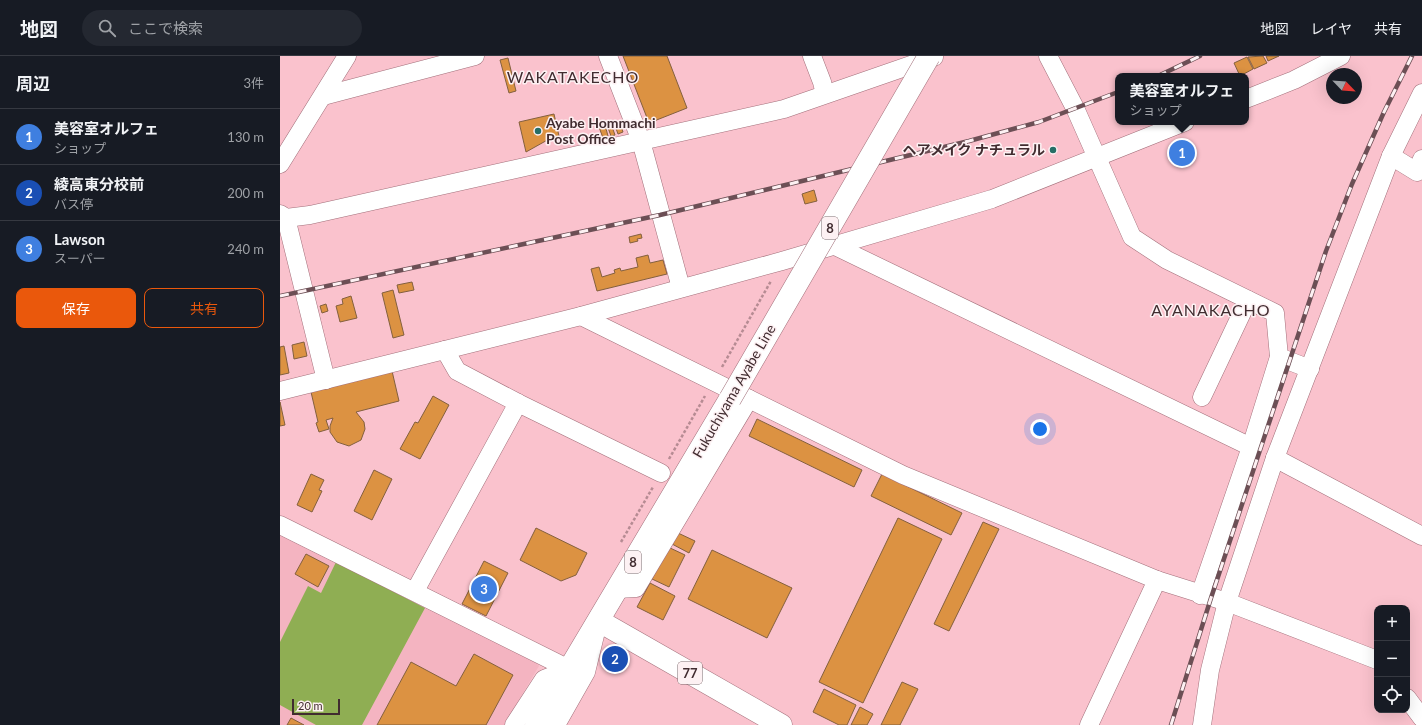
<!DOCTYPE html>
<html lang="ja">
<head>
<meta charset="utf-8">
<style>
	body { margin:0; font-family:Lato,"Noto Sans JP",sans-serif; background:#242831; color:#f1f3f6 }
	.controls { position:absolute; right:12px; bottom:12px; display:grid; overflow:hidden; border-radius:8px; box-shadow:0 4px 16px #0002 }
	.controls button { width:36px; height:36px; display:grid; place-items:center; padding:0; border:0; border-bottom:1px solid #363941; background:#171b24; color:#f1f3f6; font:20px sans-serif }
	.compass { position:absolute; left:1046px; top:12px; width:36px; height:36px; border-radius:50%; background:#171b24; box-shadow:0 4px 16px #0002; rotate:115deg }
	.scale { position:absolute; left:12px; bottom:10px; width:48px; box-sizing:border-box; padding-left:4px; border:2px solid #412c30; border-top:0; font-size:11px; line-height:14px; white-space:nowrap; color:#412c30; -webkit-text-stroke:3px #fdf1f3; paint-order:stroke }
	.you { position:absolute; left:760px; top:373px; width:14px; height:14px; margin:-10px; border:3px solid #fff; border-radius:50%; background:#1a73e8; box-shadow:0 0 0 6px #1a73e833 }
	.badge { display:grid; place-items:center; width:26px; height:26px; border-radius:50%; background:#ea580c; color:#fff; font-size:13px; font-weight:700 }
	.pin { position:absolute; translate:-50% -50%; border:2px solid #fff; box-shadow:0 1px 4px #0006 }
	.popup { position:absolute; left:835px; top:17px; width:134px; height:52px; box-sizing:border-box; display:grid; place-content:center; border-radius:8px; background:#171b24; filter:drop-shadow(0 1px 3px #0005); font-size:13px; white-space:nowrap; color:#9ea1a6 }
	.popup b { font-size:15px; color:#f1f3f6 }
	.popup::after { content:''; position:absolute; left:50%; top:100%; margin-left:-8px; border:8px solid transparent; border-top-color:#171b24 }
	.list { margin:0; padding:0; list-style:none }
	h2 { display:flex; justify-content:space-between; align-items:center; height:52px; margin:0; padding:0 16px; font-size:17px }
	h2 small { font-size:13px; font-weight:400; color:#9ea1a6 }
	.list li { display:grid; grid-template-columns:26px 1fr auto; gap:12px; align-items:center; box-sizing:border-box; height:56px; padding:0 16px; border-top:1px solid #363941 }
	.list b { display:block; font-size:15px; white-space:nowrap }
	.list p { margin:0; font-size:13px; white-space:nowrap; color:#9ea1a6 }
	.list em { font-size:13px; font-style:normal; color:#9ea1a6 }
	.actions { display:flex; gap:8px; padding:12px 16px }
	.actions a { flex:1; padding:9px 0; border:1px solid #ea580c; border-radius:8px; text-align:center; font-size:14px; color:#ea580c }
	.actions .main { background:#ea580c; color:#fff }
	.icon { flex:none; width:22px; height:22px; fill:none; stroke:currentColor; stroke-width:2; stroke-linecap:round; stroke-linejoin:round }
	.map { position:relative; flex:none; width:1142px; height:669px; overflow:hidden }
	header { display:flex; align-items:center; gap:24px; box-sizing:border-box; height:56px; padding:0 20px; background:#171b24; border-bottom:1px solid #363941 }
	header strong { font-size:19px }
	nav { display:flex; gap:22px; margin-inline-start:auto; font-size:14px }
	.search { width:280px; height:36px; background:#242831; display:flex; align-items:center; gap:10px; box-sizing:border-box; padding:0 14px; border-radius:22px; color:#9ea1a6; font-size:15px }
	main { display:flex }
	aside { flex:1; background:#171b24 }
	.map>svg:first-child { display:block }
	.built { fill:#f4b4c1 }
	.green { fill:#8fae53 }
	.building { fill:#dc9242; stroke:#83603e }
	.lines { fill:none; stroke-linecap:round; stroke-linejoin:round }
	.minor-casing { stroke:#a26f7a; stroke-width:19 }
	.major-casing { stroke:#a26f7a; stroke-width:23 }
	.path { stroke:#b68b93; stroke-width:2.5; stroke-dasharray:3 2; stroke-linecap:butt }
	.minor { stroke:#fff; stroke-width:18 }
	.major { stroke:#fff; stroke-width:22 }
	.rail-casing { stroke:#6c4f55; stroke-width:4.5 }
	.rail { stroke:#fdf1f3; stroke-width:3; stroke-dasharray:9; stroke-linecap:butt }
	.major-bridge-casing { stroke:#a26f7a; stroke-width:23; stroke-linecap:butt }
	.major-bridge { stroke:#fff; stroke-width:22 }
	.poi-dot { fill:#266e66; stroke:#fdf1f3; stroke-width:1.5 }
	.labels { text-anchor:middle; stroke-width:3; stroke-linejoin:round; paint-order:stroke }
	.shield { fill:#fdf1f3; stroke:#79676a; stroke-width:1 }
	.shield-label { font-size:13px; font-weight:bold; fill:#412c30 }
	.poi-label { font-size:14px; font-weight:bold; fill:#412c30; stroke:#fdf1f3; text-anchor:start }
	.street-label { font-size:14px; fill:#412c30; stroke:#fdf1f3 }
	.quarter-label { font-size:16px; letter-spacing:1px; fill:#412c30; stroke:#fdf1f3 }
</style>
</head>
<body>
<header>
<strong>地図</strong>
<div class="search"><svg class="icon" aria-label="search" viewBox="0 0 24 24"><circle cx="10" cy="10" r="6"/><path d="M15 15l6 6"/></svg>ここで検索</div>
<nav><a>地図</a><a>レイヤ</a><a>共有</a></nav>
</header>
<main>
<aside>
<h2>周辺<small>3件</small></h2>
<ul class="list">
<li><span class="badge" style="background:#3f7fe0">1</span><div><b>美容室オルフェ</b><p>ショップ</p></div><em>130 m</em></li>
<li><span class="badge" style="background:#1a4fb4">2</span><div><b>綾高東分校前</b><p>バス停</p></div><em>200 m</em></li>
<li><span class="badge" style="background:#3f7fe0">3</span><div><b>Lawson</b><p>スーパー</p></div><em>240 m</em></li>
</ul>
<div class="actions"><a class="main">保存</a><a>共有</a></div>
</aside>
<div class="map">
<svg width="1142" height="669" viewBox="0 0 1142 669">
	<rect width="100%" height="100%" fill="#fac2cd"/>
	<polygon class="built" points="0,473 251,601 259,610 224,669 0,669"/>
	<polygon class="green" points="56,506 145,552 82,669 36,669 0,649 0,586 28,530 41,537"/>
	<g class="building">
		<polygon points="343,0 387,0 407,52 369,67"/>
		<polygon points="983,0 987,7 974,13 968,1"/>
		<polygon points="986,0 999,0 988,5"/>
		<polygon points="967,1 973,13 960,20 954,7"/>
		<polygon points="228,2 236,35 229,37 220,4"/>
		<polygon points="274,58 279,80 271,82 246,96 239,66"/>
		<polygon points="339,65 343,76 338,78 334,67"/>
		<polygon points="331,68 335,79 331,80 327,69"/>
		<polygon points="325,69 328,80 323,82 319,71"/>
		<polygon points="534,134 537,145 525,148 522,138"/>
		<polygon points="361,178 362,182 357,183 358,185 350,187 349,181"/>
		<polygon points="368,199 370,207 383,204 387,218 317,235 311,213 319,211 322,221 335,217 334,214 340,212 341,215 358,211 356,202"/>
		<polygon points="132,226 134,234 119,237 117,229"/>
		<polygon points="113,234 124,279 113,282 102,237"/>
		<polygon points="71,240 77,262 60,266 56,250 63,248 62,243"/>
		<polygon points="46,248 48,255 42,257 40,250"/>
		<polygon points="24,286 27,300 14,303 12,289"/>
		<polygon points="4,290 9,317 0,319 0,291"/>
		<polygon points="112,315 119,345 76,356 84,366 85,373 81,384 69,390 57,386 50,376 50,370 53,362 46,364 49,373 39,376 36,367 38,366 31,336"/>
		<polygon points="153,340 169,349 140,403 120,393 135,366 138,367"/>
		<polygon points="0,346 5,369 0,370"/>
		<polygon points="477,363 582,414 574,431 469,380"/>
		<polygon points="94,414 112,423 92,464 74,455"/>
		<polygon points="31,418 44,424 39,434 42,435 32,456 17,449"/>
		<polygon points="602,418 682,457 671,479 591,440"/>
		<polygon points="618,462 662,483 583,647 539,626"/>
		<polygon points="703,466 719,473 669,575 654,568"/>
		<polygon points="256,472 307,497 296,519 281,525 240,504"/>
		<polygon points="398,477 415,485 409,497 392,488"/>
		<polygon points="388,491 405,499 389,531 372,523"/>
		<polygon points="432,494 512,532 487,582 408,543"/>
		<polygon points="26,498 49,510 38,531 15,518"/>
		<polygon points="204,505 228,517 206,560 182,548"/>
		<polygon points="370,527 395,540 383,564 357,551"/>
		<polygon points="194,598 233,619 206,669 97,669 131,606 176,630"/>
		<polygon points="622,626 638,633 620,669 601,669"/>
		<polygon points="544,633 576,649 567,669 559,669 533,656"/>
		<polygon points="580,651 593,658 587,669 571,669"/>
		<polygon points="11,662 24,669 7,669"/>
	</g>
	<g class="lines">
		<g class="minor-casing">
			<g id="minor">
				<polyline points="328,0 361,85 401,232"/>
				<polyline points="532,0 542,26 545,38"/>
				<polyline points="768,0 795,52 852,181 887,204 995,257 999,301 1030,313"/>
				<polyline points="43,40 195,0"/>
				<polyline points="966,43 1014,24 1061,0"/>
				<polyline points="1111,100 1137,116 1142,103"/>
				<polyline points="0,108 67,0"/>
				<polyline points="0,158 6,162 30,159 504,53 654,1"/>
				<polyline points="6,162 46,324"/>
				<polyline points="555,190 971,391"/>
				<polyline points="301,260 623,419 877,524 947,546 1097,604"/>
				<polyline points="165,294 177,315 238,347 381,417"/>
				<polyline points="0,335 301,260 502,205 712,143 905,66"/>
				<polyline points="922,341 968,244"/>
				<polyline points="995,402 1142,480"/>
				<polyline points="0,469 289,613"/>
				<polyline points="337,533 356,532 469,343"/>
				<polyline points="135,535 238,347"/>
				<polyline points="920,539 971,391 999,301"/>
				<polyline points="1127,642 1142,662"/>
				<polyline points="234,669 264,623 289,613"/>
				<polyline points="276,669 306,616 316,575"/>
				<polyline points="809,669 877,524"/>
				<polyline points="922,669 930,614 947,546 995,402 1111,100 1142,37"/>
			</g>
		</g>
		<g class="major-casing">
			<g id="major">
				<polyline points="319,565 501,669"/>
				<polyline points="256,669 450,343"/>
			</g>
		</g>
		<g class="path">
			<polyline points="442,311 491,225"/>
			<polyline points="389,403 425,340"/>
			<polyline points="341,486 373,431"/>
		</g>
		<use href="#minor" class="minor"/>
		<use href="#major" class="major"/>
		<g class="rail-casing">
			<g id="rail">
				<polyline points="878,20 920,0"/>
				<polyline points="0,240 380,159 689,85 759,66 838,36"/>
				<polyline points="891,669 931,542 1046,195 1072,128 1104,56 1132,0"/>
			</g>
		</g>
		<use href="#rail" class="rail"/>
		<g class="major-bridge-casing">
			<polyline id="major-bridge" points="450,343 649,0"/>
		</g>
		<use href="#major-bridge" class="major-bridge"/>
	</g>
	<g class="poi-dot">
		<circle cx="258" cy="75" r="4"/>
		<circle cx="773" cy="94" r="4"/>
	</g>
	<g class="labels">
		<g class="shield">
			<rect x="542" y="161" width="16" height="22" rx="3"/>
			<rect x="345" y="495" width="16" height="22" rx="3"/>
			<rect x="398" y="606" width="24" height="22" rx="3"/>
		</g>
		<g class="shield-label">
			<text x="550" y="177">8</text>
			<text x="353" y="511">8</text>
			<text x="410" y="622">77</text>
		</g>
		<g class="poi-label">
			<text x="266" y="72">Ayabe Hommachi<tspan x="266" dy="16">Post Office</tspan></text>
			<text x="765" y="99" text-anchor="end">ヘアメイク ナチュラル</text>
		</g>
		<g class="street-label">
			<text transform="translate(454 335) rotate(-60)" y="5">Fukuchiyama Ayabe Line</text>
		</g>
		<g class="quarter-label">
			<text x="293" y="27">WAKATAKECHO</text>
			<text x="931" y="260">AYANAKACHO</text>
		</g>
	</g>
</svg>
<div class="controls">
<button>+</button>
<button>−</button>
<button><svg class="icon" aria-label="locate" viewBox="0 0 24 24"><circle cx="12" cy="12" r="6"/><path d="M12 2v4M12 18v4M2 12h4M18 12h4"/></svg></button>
</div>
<svg class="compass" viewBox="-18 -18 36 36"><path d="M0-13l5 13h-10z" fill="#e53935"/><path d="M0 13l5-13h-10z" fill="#9ea1a6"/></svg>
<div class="scale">20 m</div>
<div class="you"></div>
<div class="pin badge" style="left:902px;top:97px;background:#3f7fe0">1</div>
<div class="popup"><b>美容室オルフェ</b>ショップ</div>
<div class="pin badge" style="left:335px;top:603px;background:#1a4fb4">2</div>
<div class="pin badge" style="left:204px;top:533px;background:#3f7fe0">3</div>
</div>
</main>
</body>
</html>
